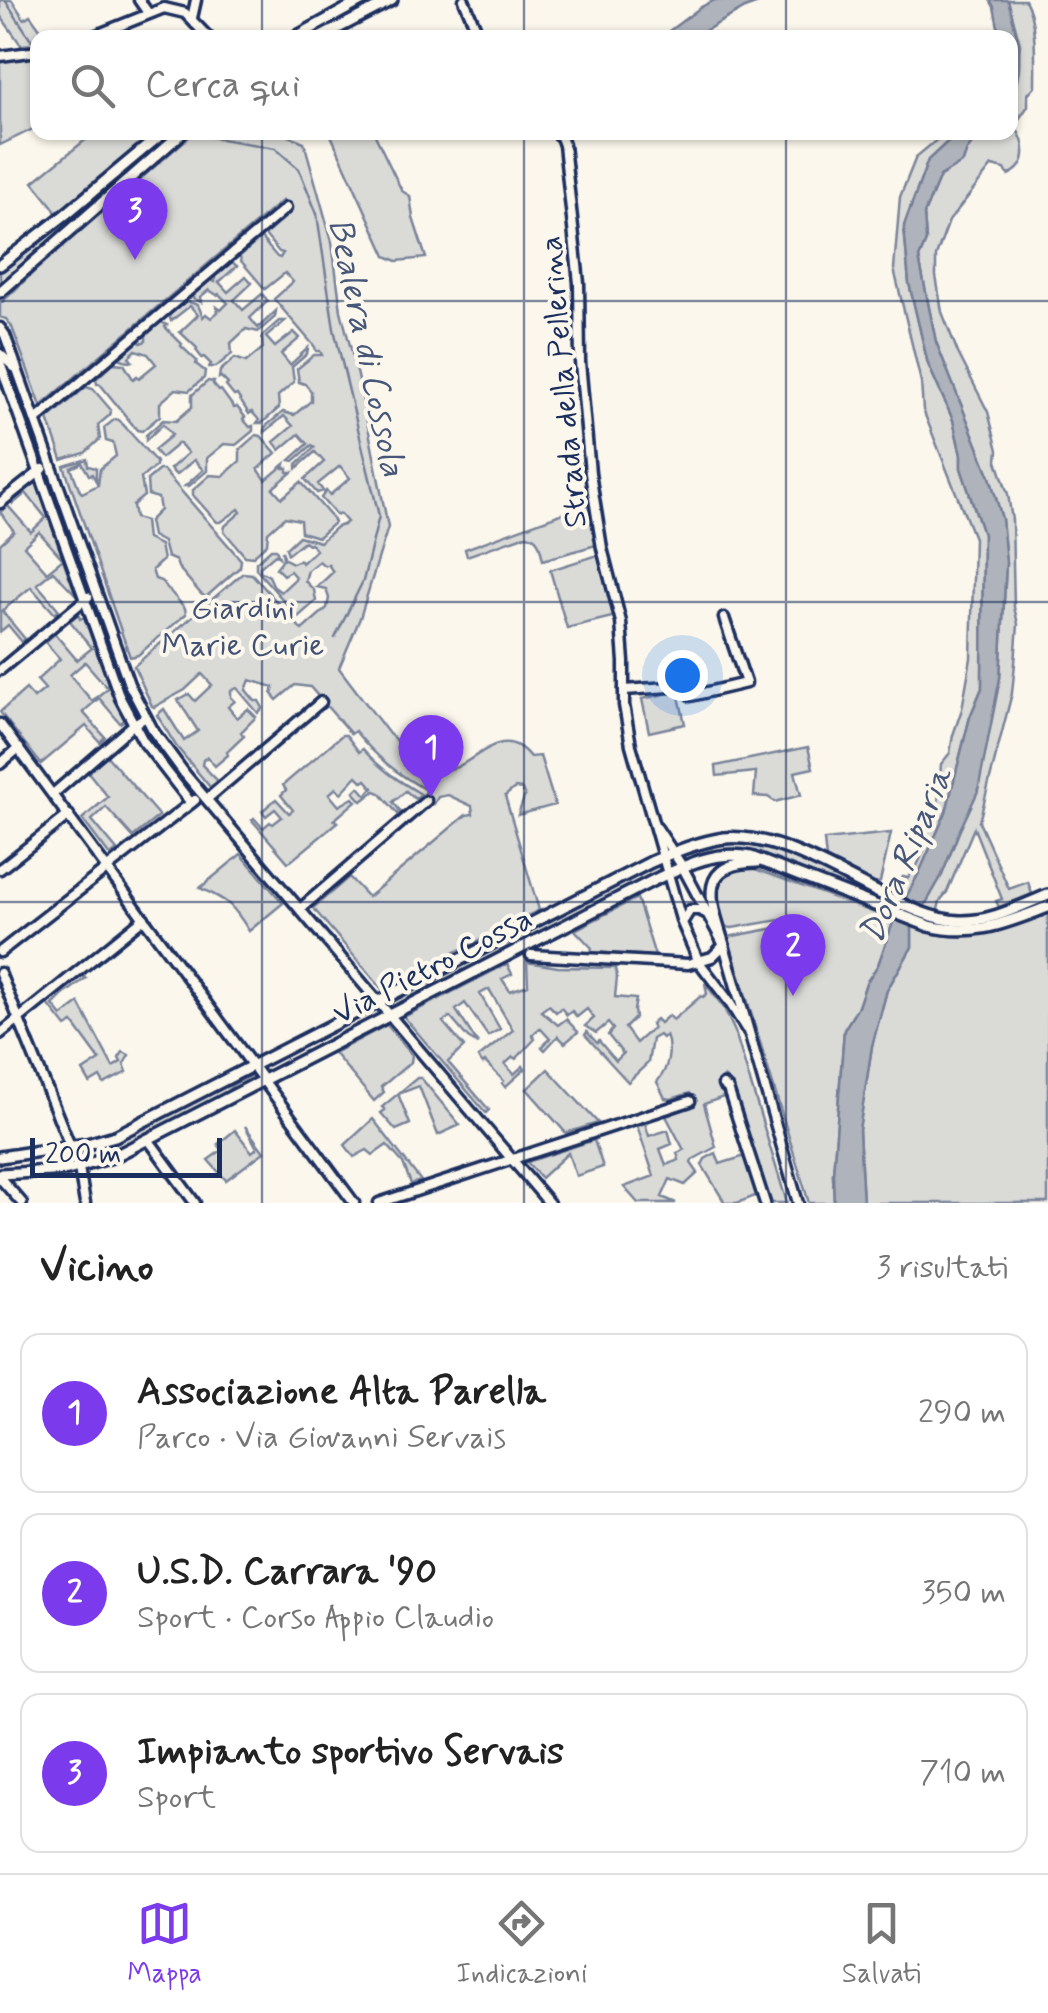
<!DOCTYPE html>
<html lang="it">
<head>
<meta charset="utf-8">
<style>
	body { margin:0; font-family:Mynerve,sans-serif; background:#f6f6f6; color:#222 }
	.scale { position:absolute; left:30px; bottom:25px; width:192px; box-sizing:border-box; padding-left:10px; border:5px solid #1b2f5e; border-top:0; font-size:28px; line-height:35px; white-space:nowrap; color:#1b2f5e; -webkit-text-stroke:8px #fbf7ec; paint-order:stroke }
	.you { position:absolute; left:682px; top:675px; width:35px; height:35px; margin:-25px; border:8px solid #fff; border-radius:50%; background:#1a73e8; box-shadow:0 0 0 15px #1a73e833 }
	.badge { display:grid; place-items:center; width:65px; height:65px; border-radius:50%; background:#7c3aed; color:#fff; font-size:32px; font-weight:700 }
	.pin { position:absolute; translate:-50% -82px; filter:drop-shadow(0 2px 5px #0008) }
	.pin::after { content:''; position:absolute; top:52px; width:35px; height:30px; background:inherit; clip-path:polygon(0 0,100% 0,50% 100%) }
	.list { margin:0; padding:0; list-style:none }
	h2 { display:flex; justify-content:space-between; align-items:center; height:130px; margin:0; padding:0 40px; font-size:42px }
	h2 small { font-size:32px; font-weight:400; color:#767676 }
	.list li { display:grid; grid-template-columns:65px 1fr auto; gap:30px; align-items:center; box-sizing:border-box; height:160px; margin:0 20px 20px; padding:0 20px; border:2px solid #e0e0e0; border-radius:20px }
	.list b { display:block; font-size:38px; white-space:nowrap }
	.list p { margin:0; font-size:32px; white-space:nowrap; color:#767676 }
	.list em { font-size:32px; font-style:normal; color:#767676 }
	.icon { flex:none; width:55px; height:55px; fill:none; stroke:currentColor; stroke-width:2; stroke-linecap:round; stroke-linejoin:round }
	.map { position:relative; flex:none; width:1048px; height:1203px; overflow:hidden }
	.search { position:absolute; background:#fff; box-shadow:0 2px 8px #0004; left:30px; right:30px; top:30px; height:110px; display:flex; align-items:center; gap:25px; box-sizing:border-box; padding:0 35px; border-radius:20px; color:#767676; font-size:38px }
	.sheet { height:670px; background:#fff }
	nav { display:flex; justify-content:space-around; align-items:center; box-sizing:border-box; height:140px; border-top:2px solid #e0e0e0; background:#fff; font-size:28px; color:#767676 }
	nav a { display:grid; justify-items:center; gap:5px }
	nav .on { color:#7c3aed }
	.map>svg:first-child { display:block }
	.green { fill:#dadad7; stroke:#7a849a; stroke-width:2.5 }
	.water { fill:#afb3bb; stroke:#747e96; stroke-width:2.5 }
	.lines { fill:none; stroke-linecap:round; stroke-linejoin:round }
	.stream { stroke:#747e96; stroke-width:2.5 }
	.minor-casing { stroke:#1b2f5e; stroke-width:15 }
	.major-casing { stroke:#1b2f5e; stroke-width:16 }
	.minor { stroke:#fbf7ec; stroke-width:8 }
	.major { stroke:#fbf7ec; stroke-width:9 }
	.grid { fill:none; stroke:#1b2f5e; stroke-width:2.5; stroke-opacity:0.55 }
	.labels { text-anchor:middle; stroke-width:8; stroke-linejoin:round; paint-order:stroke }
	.street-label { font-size:32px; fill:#1b2f5e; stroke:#fbf7ec }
	.park-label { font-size:32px; fill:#415176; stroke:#fbf7ec }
	.water-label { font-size:35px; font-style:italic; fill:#47577a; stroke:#fbf7ec }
</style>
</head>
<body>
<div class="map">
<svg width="1048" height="1203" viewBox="0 0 1048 1203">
	<rect width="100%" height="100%" fill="#fbf7ec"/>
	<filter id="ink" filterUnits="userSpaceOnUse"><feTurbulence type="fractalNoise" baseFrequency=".01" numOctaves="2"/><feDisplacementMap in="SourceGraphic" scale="20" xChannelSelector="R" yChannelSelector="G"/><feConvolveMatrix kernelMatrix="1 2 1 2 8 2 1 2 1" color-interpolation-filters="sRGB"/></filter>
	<g filter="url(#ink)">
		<g class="green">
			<polygon points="0,0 12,0 24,19 30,15 41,30 43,37 38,38 37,44 21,45 0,15"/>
			<path d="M1008,0h17c12,20 10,62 10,86l-7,8v12l-14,20c13,16 16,40 -6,49l-3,-6 -13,-3 -43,55 -13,35v20l6,36 16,41 30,59 10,38 -1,11 11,33 4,26 2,87 4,17 -3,39 -3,30 -33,129 30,67 19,-7 4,12 -33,13 -3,-6 6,-2 -28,-71 -27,64 -7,9 -2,9 -7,4 -5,18c46,12 79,-2 122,-18v289h-185l-4,-73 13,-84 15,-56 25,-43v-19l30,-53 16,-41 42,-156 6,-115 -4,-44 -12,-42 -54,-135 -17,-84 7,-17 -2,-27 16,-38 23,-14 4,-12 13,-17 30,-1 1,-38 5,-7 4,-43z"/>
			<polygon points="37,57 37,127 0,145 0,60"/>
			<polygon points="94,133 156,133 57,215 53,207 33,182"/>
			<path d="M185,133h97l22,9 28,100 9,69 17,65 30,151 -28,91 -21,50 50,66 43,37c8,-1 18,-1 25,-4 25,-12 48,-42 73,-10l10,-1 15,49 -37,10 7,-20 -4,-6 -6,-1 -10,8 34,114 -157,79 -69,-81 36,-31 19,20 98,-82 7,-1 -1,-8 -24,-11 -10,2 -4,7 -11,-7 3,-7c-30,-17 -49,-32 -71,-59l-4,3 -41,-47 -15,-2 -18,15 -5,-6 2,-7 -24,-7 -4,10 9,11h4l4,7 -5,5 -21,-25 -6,3v6l4,4 -7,6 9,11 11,-9 8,8 -15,15 3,4 -17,16 1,3 -13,11 -8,-9 -4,3 -1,5 16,16 -8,6 -34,-41 -19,-31 7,-6 20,32 14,-10 -20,-31 11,-6 6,7 17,-16 -10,-11 -17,16 -31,17 -2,-1 -18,-40 109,-93 9,1 50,56 25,-22 2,-10 -3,-9 -9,-2 16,-15 -5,-8 -3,2 -6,-5 -11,9 -3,11 9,9 2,11 -18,16 -42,-48v-7l15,-13h5l3,8 -4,-3 -15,13v4l9,5 5,11 7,5 15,-14 -6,-7 -7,4 -7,-7 7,-9 -1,-8 3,8 8,4 6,-3 3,3 14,-13 -6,-7 -2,1 -4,-3 -16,13 -2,-6 13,-12 21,6 16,-15 7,-2 4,-3 -7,-8 -4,1 -15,-17 5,-7 4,4 20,-17 -10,-12 -22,18 5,7 -6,2 -12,-14 19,-17 -9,-10 -18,16v-4l18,-17 -3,-2 -18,16 -4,-1 18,-16 -9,-10 -19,16 -6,-8 19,-16 -9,-10 -19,16v-5l18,-15 11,3 17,-14v-10l-6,-7 -6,-2 -2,-13 17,-14h8l-2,-4h-4l-1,-4 -41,-48 19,-17 -8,-9 -20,16 -24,-28 -1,-5 21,-18 16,19 3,1 3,-5 -4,-1 -14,-17 27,-24 -9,-11 -242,206 -29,-79 -6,-8 -6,-2v-13l37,-35 153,-133z"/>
			<polygon points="330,133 374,133 402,191 410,196 413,218 426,258 397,261 386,256"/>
			<path d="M945,133h12l-29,27 -24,66 5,57 19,81 25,56 8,35v13l22,66 -1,154 -12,29 -24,95 -26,59 -26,49 -16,45 -12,18 -8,24 -14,23 -11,144 1,29h-25l-81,-266 53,-10 -1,-7 -48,8 -6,-1c-11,-30 -17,-53 21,-61l136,50 7,-10 -138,-55h-40l-28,8 -2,-2c63,-41 151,19 209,47l7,-10 -5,-4 10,-13 5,1 9,-12 9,-20v-19l12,-23 3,-40 9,-11 3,-18 9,-26 9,-51 3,-120 -51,-128 -2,-28 -27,-113 6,-72 16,-40z"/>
			<polygon points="160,141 163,144 0,284 0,270 88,202"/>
			<polygon points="232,262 237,266 219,282 228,292 246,276 252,283 234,300 243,310 262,294 268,301 250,318 258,328 276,311 275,317 258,332 246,329 231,343 232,354 216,367 209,367 211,364 204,357 202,358 196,350 197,348 180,332 198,315 190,306 171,321 169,315 186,301 198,305 203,317 206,314 211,318 218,312 217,307 221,310 228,303 219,294 217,295 209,290 200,297 201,302 191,297 210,280 215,282 215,276"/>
			<polygon points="279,321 285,321 266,337 275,347 294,332 300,338 281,354 290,365 308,348 307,354 292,367 294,382 278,396 279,408 262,423 257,423 259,420 252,412 249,414 237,395 234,396 226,386 228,384 221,377 219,378 220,371 235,358 246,362 263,348 262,336"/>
			<polygon points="161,322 167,325 165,327 182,344 181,346 197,361 196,364 205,371 204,378 189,391 176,389 160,403 160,416 142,431 137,430 100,384 97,384 96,379 113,363 124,364 133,379 137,376 139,378 156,364 148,354 136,350 129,357 132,361 129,362 119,358 139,341 141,343 146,341 146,335"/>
			<polygon points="208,381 214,382 213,384 219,391 221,390 234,408 237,407 245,417 243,419 250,427 253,426 253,431 236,445 224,444 207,458 207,471 189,486 185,486 203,470 194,460 176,475 170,469 188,453 179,443 161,458 154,450 172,435 163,424 146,440 146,435 163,420 176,421 192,407 192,395"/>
			<polygon points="86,387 93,389 111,410 110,415 98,425 100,439 85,453 62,460 48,419"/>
			<polygon points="115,419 119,420 156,462 156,466 141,478 144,496 133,505 135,518 145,521 147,539 160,545 163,560 152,570 155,579 161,581 185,608 186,614 138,655 130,657 64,466 87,459 88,466 96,468 96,481 92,474 89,475 82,463 71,468 80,491 82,493 98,485 100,469 116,456 113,443 106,441 104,428"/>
			<polygon points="256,435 261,436 276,453 258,469 266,480 285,464 284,468 288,468 288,472 292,472 273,488 282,498 301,482 332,518 334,523 318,537 301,532 300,520 285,517 268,532 267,544 252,557 245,556 224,531 225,526 241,512 239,509 221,522 217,522 193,495 193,490 210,475 223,476 240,461 240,449"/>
			<polygon points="159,470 163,470 241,560 240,567 206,597 201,594 178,567 176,561 167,557 163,542 152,536 149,521 160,510 158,498 148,495 147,480"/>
			<polygon points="36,481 62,556 61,557 39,532 24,546 47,572 63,559 76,595 53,571 37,584 59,610 55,614 31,587 2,611 25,639 22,642 8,625 0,632 0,544 14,531 0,512 8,506 31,532 46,518 26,493 13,504 12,502"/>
			<path d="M588,504l8,41 -53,15c-3,-12 -3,-24 -17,-25l-59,21 -2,-7z"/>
			<polygon points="598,555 613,610 612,617 567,628 550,570"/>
			<polygon points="78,614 80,619 84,617 108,683 106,686 85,662 70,675 92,701 109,687 125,720 120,723 99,698 83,712 105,737 100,742 86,726 41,764 0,712 26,689 34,698 45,689 37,680 60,659 45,642 55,634 77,660 92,648 70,621"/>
			<polygon points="678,691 685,724 649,732 642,699"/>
			<path d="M342,735h4l13,17 4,-3c17,20 36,32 58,45l-6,5 -9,-8 -13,11 8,10 -3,2 -18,-21 -5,-2 -13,10 -8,-9 5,-5 7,8 7,-7 -7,-8 -3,2 -6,-6 -16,17 -5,-5 -7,6 10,12 14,-8 3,3 -22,19 4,2 -47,39 -3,1 -36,-42 2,-2 9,10 7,-6 3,2 9,-7 -7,-8 -9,7 -4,-5 14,-12 13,14 4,-3 -12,-15 5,-5 -3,-5z"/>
			<polygon points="808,747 813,768 795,772 801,795 775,802 768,797 754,796 756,772 717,776 716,766"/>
			<polygon points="107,756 159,816 133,837 106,807 92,820 117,850 110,856 82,819 108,797 88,772"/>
			<polygon points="891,833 880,882 875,884 826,859 824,840"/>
			<path d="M241,854l42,49 -34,28c-16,-26 -20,-30 -49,-43z"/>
			<polygon points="656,865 660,868 658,871 635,884 395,1006 391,1003 430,980"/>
			<polygon points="637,898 655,956 591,952 592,948 575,930"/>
			<path d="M527,962l31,5 57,1 2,9 -2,20 21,2 -2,11 1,8 -10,10 11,15 17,-15 -2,-4 5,-5 4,4 9,-8 4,5 28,-24 2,1 4,-3 -2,-11 19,25 11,24 52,171h-19l-37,-120 -7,-6 -6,4 -1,6 9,9 -22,8 12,43 -24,13 -1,3 7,10 -13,12 -15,-6 -8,18 14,6h-38l-14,-16 30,-11 -17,-50 8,-3 4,13 19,-6 4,14 -12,5 6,16 13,-5 -2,-7 7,-3 -18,-34 28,-10 -4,-13 -19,6 -6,-1 -8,-16c11,-13 15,-31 9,-47l-4,3 -3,-3 -7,4 -4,24 -20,19 -43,-47 2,-3 10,11 2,-2 17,20 7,-7 -15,-19 5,-6 -5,-6 -12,10 -11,-7 9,-8 -7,-9 -10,8 -5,-6 -5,4 -6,-7 -5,4 -7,-7 -8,6 17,14 8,-6 12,13 -13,11 -7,-7 -13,14 -3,-3 8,-8 -10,-11 -8,7 3,4 -19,20 -3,-2 -8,7 9,10 9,-8 2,3 -20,18 -3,-4 2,-2 -19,-19 -2,2 -5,-6 35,-28 -24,-41 -9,5 20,35 -12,7 -23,-33 -9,7 22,34 -10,-6 -18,-21 -7,5 21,25 -16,15 41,48 -3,3 -82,-96 103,-53 5,10 -10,5 8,12 18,-6z"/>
			<polygon points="82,976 86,978 62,996 53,1005 62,1016 79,1003 113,1067 121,1062 119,1058 123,1052 129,1055 124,1064 127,1072 104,1084 100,1077 90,1083 83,1071 100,1060 73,1023 66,1027 48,1004"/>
			<polygon points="387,1025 412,1055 411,1062 381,1087 384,1092 374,1101 334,1053"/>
			<polygon points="548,1069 598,1123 566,1133 527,1089"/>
			<polygon points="253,1070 253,1075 233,1085 226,1092 119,1149 87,1159 82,1156 85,1150 121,1139"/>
			<polygon points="417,1078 421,1078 460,1125 438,1135 419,1086 398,1094 410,1124 396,1130 381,1113 385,1110 382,1107"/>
			<polygon points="373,1119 421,1181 411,1184 403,1163 387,1145 373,1155 367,1150 354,1157 345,1145"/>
			<polygon points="245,1126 264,1152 226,1180 208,1160 222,1150 218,1144 235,1130 252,1152 257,1148"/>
			<polygon points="594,1140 603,1167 576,1176 568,1153 541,1178 527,1162"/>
			<polygon points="716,1153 720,1164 745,1156 758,1195 737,1203 725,1203 702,1165 705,1159"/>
		</g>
		<g class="water">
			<polygon points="715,0 767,0 747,7 694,37 661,37 701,7"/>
			<path d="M990,0h18c7,27 20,69 3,94l-1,-56 -10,-1 -6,-30z"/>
			<polygon points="957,133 980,133 967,150 963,162 940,176 924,214 926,241 919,258 936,342 990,477 1002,519 1006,563 1000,678 978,791 958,834 942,875 912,928 912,947 887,990 872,1046 859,1130 863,1203 834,1203 833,1174 844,1030 858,1007 866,983 878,965 894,920 920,871 946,812 970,717 982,688 983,534 961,468 961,455 953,420 928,364 909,283 904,226 928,160"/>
		</g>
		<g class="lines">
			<g class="stream">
				<polyline points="5,0 34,44"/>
				<polyline points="198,132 210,137 275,148 299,169 317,214 334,329 379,516 363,581 335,638"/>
			</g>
			<g class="minor-casing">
				<g id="minor">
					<polyline points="139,0 148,13"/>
					<polyline points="464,0 480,38"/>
					<polyline points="192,18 196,0"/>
					<polyline points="89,38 164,8 185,13 209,38"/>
					<polyline points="0,56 38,51"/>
					<polyline points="554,132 561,137 564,145 579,283 580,362 590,473 602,548 621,622 624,662 624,705 631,745 682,923 699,962 728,1000 746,1029"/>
					<polyline points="0,328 5,335 129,684 154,732 185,774 549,1203"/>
					<polyline points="0,354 14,367"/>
					<polyline points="0,363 120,698 143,741 191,803"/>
					<polyline points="36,420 286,208"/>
					<polyline points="0,503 43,469"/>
					<polyline points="0,670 88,597"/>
					<polyline points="624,690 685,686 691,696 746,683 724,618"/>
					<polyline points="0,724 354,1203"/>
					<polyline points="0,764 19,748"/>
					<polyline points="53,794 134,724 146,717"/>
					<polyline points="207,799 321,702"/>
					<polyline points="657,828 682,866 724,945 798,1203"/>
					<polyline points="0,869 69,815"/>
					<polyline points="300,909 426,801"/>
					<polyline points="683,921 690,910 699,910 706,913"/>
					<polyline points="0,952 195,800"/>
					<polyline points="531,955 688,964 712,957 724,945"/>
					<polyline points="0,973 79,1168 85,1203"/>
					<polyline points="0,1034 144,918"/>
					<polyline points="723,1085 728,1089 765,1203"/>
					<polyline points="148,1139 195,1203"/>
					<polyline points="0,1178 22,1203"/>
					<polyline points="379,1203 690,1101"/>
				</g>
			</g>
			<g class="major-casing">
				<g id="major">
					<polyline points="294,38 363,0"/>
					<polyline points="319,38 392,0"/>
					<polyline points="0,265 66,214 164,132"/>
					<polyline points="0,292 183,132"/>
					<path d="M724,945c-13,-42 -29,-82 33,-83"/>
					<path d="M0,1157l87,-13 28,-8 536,-274c23,-10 47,-20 73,-24 48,-6 114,35 157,56 24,12 52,26 79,27 31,1 60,-15 88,-26"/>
					<path d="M0,1174l68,-4 47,-14 539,-276c32,-15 61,-30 97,-23l178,69c47,11 76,-3 119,-19"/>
				</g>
			</g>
			<use href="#minor" class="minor"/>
			<use href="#major" class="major"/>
		</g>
	</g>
	<path class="grid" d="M262,0v38M524,0v38M786,0v38M262,132v1071M524,132v1071M786,132v1071M0,301h1048M0,602h1048M0,902h1048"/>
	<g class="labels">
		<g class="street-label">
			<text transform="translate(562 382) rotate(-95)" y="11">Strada della Pellerina</text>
			<text transform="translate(432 965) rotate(-27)" y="11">Via Pietro Cossa</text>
		</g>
		<g class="park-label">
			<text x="243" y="618">Giardini<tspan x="243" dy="37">Marie Curie</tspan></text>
		</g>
		<g class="water-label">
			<text transform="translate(368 347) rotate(78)" y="12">Bealera di Cossola</text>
			<text transform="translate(905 855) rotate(-67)" y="12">Dora Riparia</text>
		</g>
	</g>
</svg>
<div class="scale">200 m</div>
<div class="you"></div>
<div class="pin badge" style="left:431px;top:797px">1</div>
<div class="pin badge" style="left:793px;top:996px">2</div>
<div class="pin badge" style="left:135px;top:260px">3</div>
<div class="search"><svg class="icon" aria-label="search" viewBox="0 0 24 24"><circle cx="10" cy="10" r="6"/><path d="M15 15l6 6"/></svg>Cerca qui</div>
</div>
<section class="sheet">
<h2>Vicino<small>3 risultati</small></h2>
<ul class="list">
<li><span class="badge">1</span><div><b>Associazione Alta Parella</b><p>Parco · Via Giovanni Servais</p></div><em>290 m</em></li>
<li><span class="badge">2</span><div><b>U.S.D. Carrara '90</b><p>Sport · Corso Appio Claudio</p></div><em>350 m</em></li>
<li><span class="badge">3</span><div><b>Impianto sportivo Servais</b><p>Sport</p></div><em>710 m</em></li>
</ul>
</section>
<nav>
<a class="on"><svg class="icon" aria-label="map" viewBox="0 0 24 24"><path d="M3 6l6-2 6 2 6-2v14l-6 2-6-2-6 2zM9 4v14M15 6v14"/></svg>Mappa</a>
<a><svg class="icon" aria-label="directions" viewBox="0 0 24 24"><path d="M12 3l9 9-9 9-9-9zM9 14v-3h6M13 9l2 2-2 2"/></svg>Indicazioni</a>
<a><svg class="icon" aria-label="saved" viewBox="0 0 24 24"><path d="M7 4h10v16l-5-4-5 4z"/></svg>Salvati</a>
</nav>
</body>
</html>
